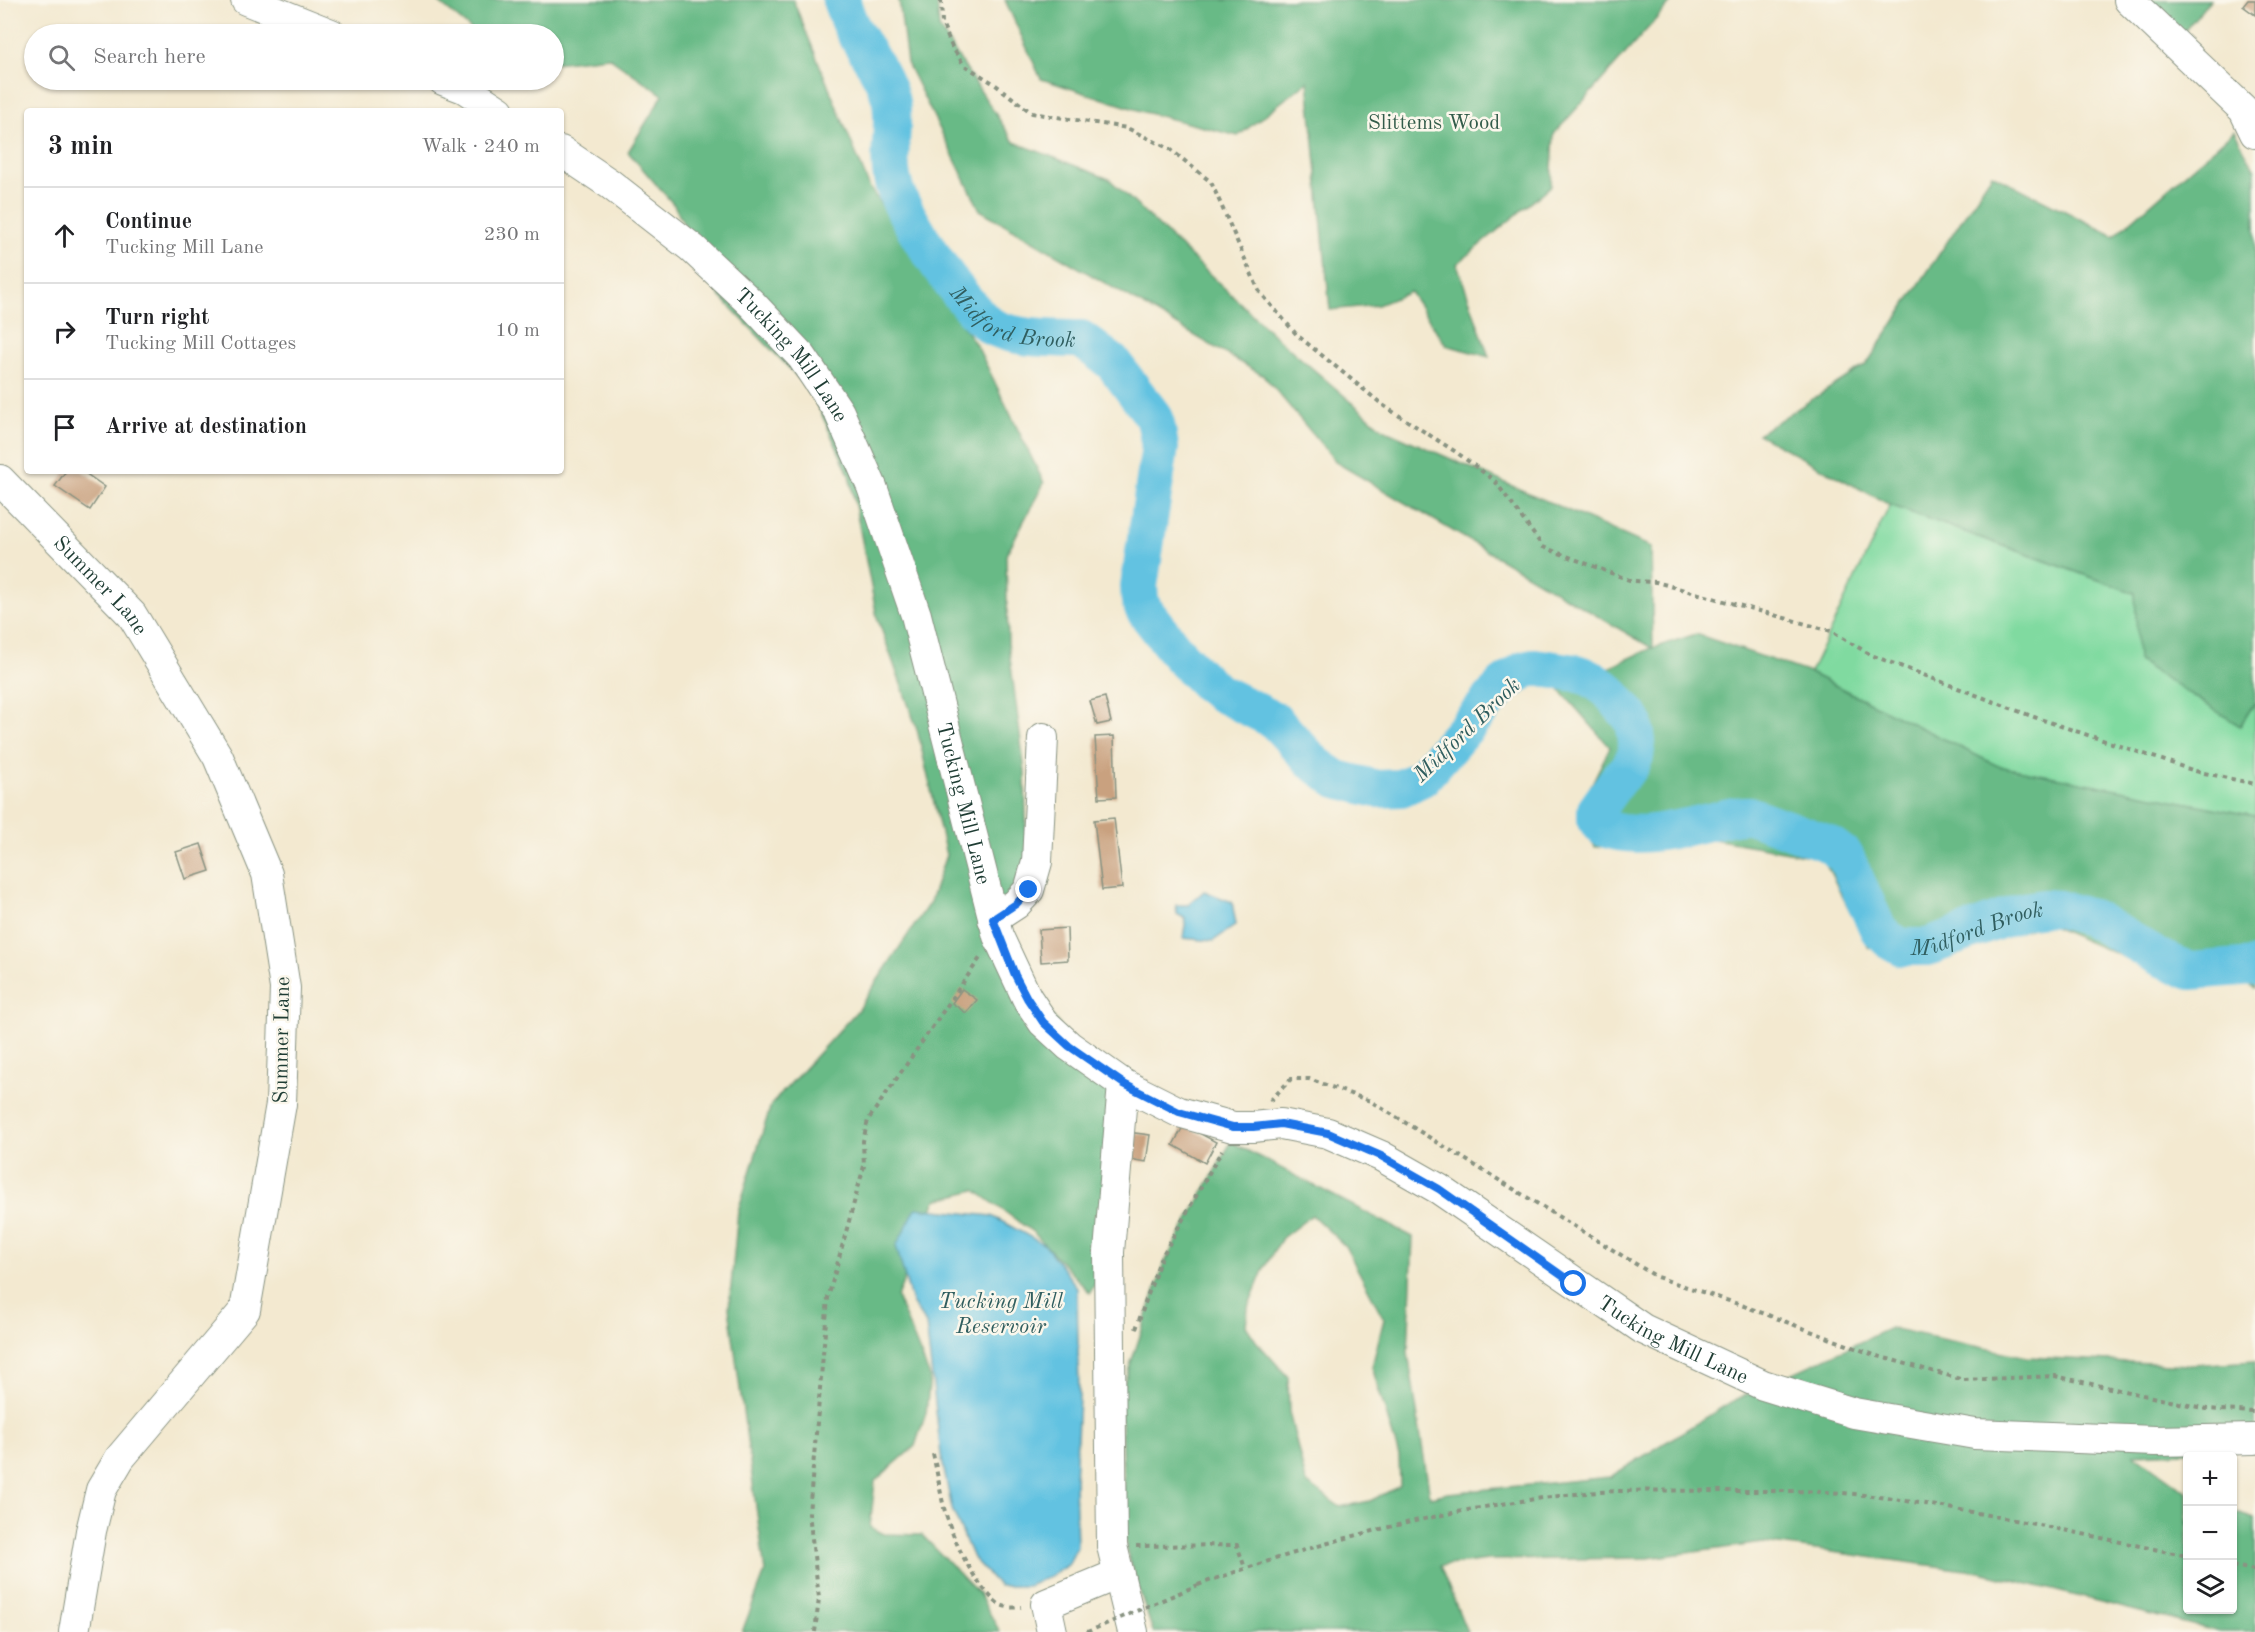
<!DOCTYPE html>
<html lang="en">
<head>
<meta charset="utf-8">
<style>
	body { margin:0; font-family:"Old Standard TT",serif; background:#f2f2f2; color:#202124 }
	.controls { position:absolute; right:18px; bottom:18px; display:grid; overflow:hidden; border-radius:6px; box-shadow:0 2px 4px #0004 }
	.controls button { width:54px; height:54px; display:grid; place-items:center; padding:0; border:0; border-bottom:2px solid #e0e0e0; background:#fff; color:#202124; font:30px sans-serif }
	.stop { position:absolute; width:18px; height:18px; margin:-14px; border:4px solid #1a73e8; border-radius:50%; background:#fff }
	.stop.end { background:#1a73e8; border-color:#fff; box-shadow:0 2px 6px #0008 }
	.list { margin:0; padding:0; list-style:none }
	h2 { display:flex; justify-content:space-between; align-items:center; height:78px; margin:0; padding:0 24px; font-size:26px }
	h2 small { font-size:20px; font-weight:400; color:#757577 }
	.list li { display:grid; grid-template-columns:39px 1fr auto; gap:18px; align-items:center; box-sizing:border-box; height:96px; padding:0 24px; border-top:2px solid #e0e0e0 }
	.list b { display:block; font-size:22px; white-space:nowrap }
	.list p { margin:0; font-size:20px; white-space:nowrap; color:#757577 }
	.list em { font-size:20px; font-style:normal; color:#757577 }
	.icon { flex:none; width:33px; height:33px; fill:none; stroke:currentColor; stroke-width:2; stroke-linecap:round; stroke-linejoin:round }
	.map { position:relative; flex:none; width:2255px; height:1632px; overflow:hidden }
	.search { position:absolute; background:#fff; box-shadow:0 2px 4px #0004; left:24px; top:24px; width:540px; height:66px; display:flex; align-items:center; gap:15px; box-sizing:border-box; padding:0 21px; border-radius:33px; color:#757577; font-size:22px }
	.panel { position:absolute; background:#fff; box-shadow:0 2px 4px #0004; left:24px; top:108px; width:540px; height:366px; border-radius:6px }
	.map>svg:first-child { display:block }
	.green { fill:#80daa0; stroke:#508c6a; stroke-width:1.5 }
	.forest { fill:#68ba86; stroke:#447c5d; stroke-width:1.5; fill-rule:evenodd }
	.water { fill:#62c2e1; stroke:#40808a; stroke-width:1.5 }
	.lines { fill:none; stroke-linecap:round; stroke-linejoin:round }
	.river { stroke:#62c2e1; stroke-width:38 }
	.building { fill:#c9a17f }
	.minor-casing { stroke:#899382; stroke-width:32 }
	.path { stroke:#899382; stroke-width:4; stroke-dasharray:4.5 4.5; stroke-linecap:butt }
	.minor { stroke:#fff; stroke-width:30 }
	.path-bridge { stroke:#899382; stroke-width:4; stroke-dasharray:4.5 4.5; stroke-linecap:butt }
	.route { stroke:#1a73e8; stroke-width:8 }
	.labels { text-anchor:middle; stroke-width:5; stroke-linejoin:round; paint-order:stroke }
	.park-label { font-size:21px; fill:#325c4a; stroke:#fbf7ec }
	.street-label { font-size:21px; fill:#1f3d34; stroke:#fbf7ec }
	.water-label { font-size:22px; font-style:italic; fill:#305e5f; stroke:#fbf7ec }
</style>
</head>
<body>
<div class="map">
<svg width="2255" height="1632" viewBox="0 0 2255 1632">
	<rect width="100%" height="100%" fill="#fbf7ec"/>
	<filter id="ink" filterUnits="userSpaceOnUse"><feTurbulence type="fractalNoise" baseFrequency=".0167" numOctaves="2"/><feDisplacementMap in="SourceGraphic" scale="12" xChannelSelector="R" yChannelSelector="G"/><feConvolveMatrix kernelMatrix="1 2 1 2 8 2 1 2 1" color-interpolation-filters="sRGB"/></filter>
	<filter id="wash" filterUnits="userSpaceOnUse"><feTurbulence type="fractalNoise" baseFrequency=".008" numOctaves="4" result="noise"/><feDisplacementMap in="SourceGraphic" scale="24" xChannelSelector="R" yChannelSelector="G"/><feGaussianBlur stdDeviation="1.35" result="paint"/><feColorMatrix in="noise" values="0 0 0 0 0 0 0 0 0 0 0 0 0 0 0 0 0 1.4 0 .05"/><feComposite in="paint" operator="in"/></filter>
	<g filter="url(#wash)">
		<rect width="100%" height="100%" fill="#f3e9d0"/>
		<polygon class="green" points="1890,505 2135,593 2240,726 2255,702 2255,816 1997,766 1810,673"/>
		<g class="forest">
			<polygon points="436,0 793,0 870,188 978,348 1044,483 1006,555 1008,643 1025,772 1027,872 1000,954 1109,1084 1100,1275 1090,1293 1034,1233 975,1190 936,1200 897,1297 930,1377 926,1413 915,1446 875,1481 870,1527 884,1534 922,1535 979,1594 1000,1632 742,1632 765,1572 729,1308 738,1211 771,1105 857,1011 930,902 946,855 917,729 877,617 849,474 811,391 720,296 674,205 628,152 663,95 609,57 554,63 554,34 477,34"/>
			<polygon points="899,0 937,0 939,28 1014,142 1109,179 1277,338 1383,429 1651,547 1653,648 1696,634 1810,673 1998,766 2255,816 2255,988 2242,979 2179,981 2047,924 1927,958 1869,948 1823,858 1714,839 1595,847 1578,812 1610,747 1560,690 1652,648 1337,463 1264,376 980,210 907,63"/>
			<polygon points="1005,0 1673,0 1554,134 1551,186 1457,264 1489,357 1446,345 1410,292 1378,305 1330,310 1308,81 1238,136 1144,112 1041,79"/>
			<polygon points="2148,0 2210,0 2182,34"/>
			<polygon points="2234,131 2255,170 2255,702 2240,726 2138,661 2135,593 1890,505 1758,434 1866,365 1992,174 2114,236"/>
			<path d="M1231,1142l182,95 -5,116 22,144 18,-4 162,-16 121,-75 159,-74 137,29 163,8 65,-4v88l-121,5 53,38 1,118h44l1,-98 22,7v113h-35l-239,-60 -217,-29 -117,15 -159,2 -48,6 27,66h-314l-27,-83 -6,-154 45,-133zM1312,1215l33,31 39,73 -12,48 27,89 1,30 -30,15 -30,6 -34,-25 -17,-70 -1,-35 -32,-36 -10,-15 2,-19 16,-39 18,-30z"/>
		</g>
		<g class="water">
			<polygon points="1204,891 1232,902 1236,925 1213,941 1183,938 1186,919 1177,914 1176,905 1188,905"/>
			<polygon points="916,1208 992,1216 1045,1245 1077,1287 1079,1397 1075,1482 1077,1547 1068,1565 1052,1575 1028,1586 999,1586 973,1558 952,1509 941,1455 926,1324 912,1303 896,1246"/>
		</g>
		<g class="lines">
			<path class="river" id="s1" d="M841,0c3,8 6,18 10,26 13,24 31,45 39,72 7,26 -6,60 5,91 9,28 74,128 100,139 26,12 58,10 86,11l32,24 40,53 3,8 4,23 -21,139 1,15 4,9 35,45 30,30 11,8 54,27 41,44 22,15 40,10 24,-1 21,-10 81,-93 21,-15 9,-2h8l35,5 15,5 17,12 26,31 3,20 -2,15 -5,11 -12,12 -22,31v9l7,9c35,13 74,1 110,-7 13,-3 22,-7 36,-6l80,29 16,12 33,73 10,10 14,8h26l96,-36 20,-3 15,1 33,9 69,40 29,13 65,-5"/>
		</g>
		<g id="blocks">
			<g class="building">
				<polygon points="2248,0 2255,0 2255,15 2243,6"/>
				<polygon points="66,471 82,471 105,487 90,510 55,486"/>
				<polygon points="1105,697 1111,722 1097,725 1090,701"/>
				<polygon points="1114,736 1116,797 1099,798 1095,737"/>
				<polygon points="1114,818 1122,888 1102,890 1094,820"/>
				<polygon points="201,844 210,871 185,879 176,852"/>
				<polygon points="1067,928 1068,960 1041,962 1039,930"/>
				<polygon points="962,989 977,1000 966,1013 952,1003"/>
				<polygon points="1184,1125 1216,1142 1205,1163 1173,1145"/>
				<polygon points="1127,1132 1150,1135 1146,1162 1123,1158"/>
			</g>
		</g>
	</g>
	<g filter="url(#ink)">
		<use href="#blocks" fill-opacity="0" stroke="#899382" stroke-width="1.5"/>
		<g class="lines">
			<g class="minor-casing">
				<g id="minor">
					<polyline points="246,0 331,34"/>
					<polyline points="2129,0 2244,110 2255,133"/>
					<polyline points="443,80 464,88 499,111"/>
					<path id="s2" d="M561,151l49,33 82,64 60,56 50,53 37,55 33,75 44,128 82,321 29,62 16,24 26,24 54,38 56,28 54,15h20l28,-3 47,9 53,23 58,33 204,140 120,56 91,28 121,21 180,7 100,-2"/>
					<path id="s3" d="M0,480l132,135 86,142 49,117 18,114 -4,116 -36,206 -125,148 -19,32 -10,41 -17,101"/>
					<polyline points="993,919 1016,904 1029,890 1037,862 1043,738"/>
					<polyline points="1123,1084 1109,1252 1112,1546 1133,1632"/>
					<polyline points="1052,1632 1046,1604 1118,1574"/>
				</g>
			</g>
			<g class="path">
				<polyline points="941,0 942,23 952,47 964,65 993,83 1032,113 1127,128 1170,149 1211,182 1259,291 1297,335 1384,406 1456,452 1495,481 1543,547 1632,581 1656,582 1831,631 1871,655 2034,717 2195,771 2255,784"/>
				<polyline points="1270,1101 1291,1079 1309,1079 1370,1101 1657,1277 1744,1306 1874,1355 1964,1380 2055,1376 2207,1409 2253,1412"/>
				<polyline points="1136,1329 1160,1260 1222,1150"/>
				<path d="M933,1454c4,18 7,36 11,54 8,30 28,72 51,93 7,7 18,7 26,6"/>
				<polyline points="1136,1546 1237,1545 1245,1568"/>
				<polyline points="2232,1566 2255,1570"/>
				<path d="M1198,1585c125,-45 256,-79 388,-92 47,-4 95,-2 142,-2 45,0 92,-1 136,4 109,14 216,39 324,61"/>
				<polyline points="815,1632 819,1598 809,1513 828,1298 864,1166 863,1141 868,1120 980,958"/>
			</g>
			<use href="#minor" class="minor"/>
			<polyline class="path-bridge" points="1087,1632 1198,1585"/>
		</g>
	</g>
	<g class="lines" filter="url(#ink)">
		<polyline class="route" points="1029,890 1016,904 993,919 1015,975 1027,998 1043,1022 1069,1046 1124,1084 1179,1112 1233,1127 1253,1127 1281,1124 1328,1133 1381,1156 1439,1189 1574,1284"/>
	</g>
	<g class="labels">
		<g class="park-label">
			<text x="1434" y="129">Slittems Wood</text>
		</g>
		<g class="street-label">
			<text dy="7" stroke="none"><textPath href="#s2" startOffset="310">Tucking Mill Lane</textPath></text>
			<text dy="7" stroke="none"><textPath href="#s3" startOffset="146">Summer Lane</textPath></text>
			<text dy="7" stroke="none"><textPath href="#s2" startOffset="796">Tucking Mill Lane</textPath></text>
			<text transform="translate(281 1040) rotate(-89)" y="7">Summer Lane</text>
			<text dy="7" stroke="none"><textPath href="#s2" startOffset="1750">Tucking Mill Lane</textPath></text>
		</g>
		<g class="water-label">
			<text dy="8" stroke="none"><textPath href="#s1" startOffset="387">Midford Brook</textPath></text>
			<text transform="translate(1466 729) rotate(-44)" y="8">Midford Brook</text>
			<text dy="8" stroke="none"><textPath href="#s1" startOffset="1958">Midford Brook</textPath></text>
			<text x="1001" y="1308">Tucking Mill<tspan x="1001" dy="25">Reservoir</tspan></text>
		</g>
	</g>
</svg>
<div class="controls">
<button>+</button>
<button>−</button>
<button><svg class="icon" aria-label="layers" viewBox="0 0 24 24"><path d="M12 4l9 5-9 5-9-5zM3 14l9 5 9-5"/></svg></button>
</div>
<div class="stop" style="left:1574px;top:1284px"></div>
<div class="stop end" style="left:1029px;top:890px"></div>
<div class="search"><svg class="icon" aria-label="search" viewBox="0 0 24 24"><circle cx="10" cy="10" r="6"/><path d="M15 15l6 6"/></svg>Search here</div>
<section class="panel">
<h2>3 min<small>Walk · 240 m</small></h2>
<ul class="list">
<li><svg class="icon" aria-label="ahead" viewBox="0 0 24 24"><path d="M12 20V5M6 11l6-6 6 6"/></svg><div><b>Continue</b><p>Tucking Mill Lane</p></div><em>230 m</em></li>
<li><svg class="icon" aria-label="right" viewBox="0 0 24 24"><path d="M7 20v-9h11M14 6l5 5-5 5"/></svg><div><b>Turn right</b><p>Tucking Mill Cottages</p></div><em>10 m</em></li>
<li><svg class="icon" aria-label="arrive" viewBox="0 0 24 24"><path d="M6 21V4h12l-3 4 3 4H6"/></svg><div><b>Arrive at destination</b></div></li>
</ul>
</section>
</div>
</body>
</html>
